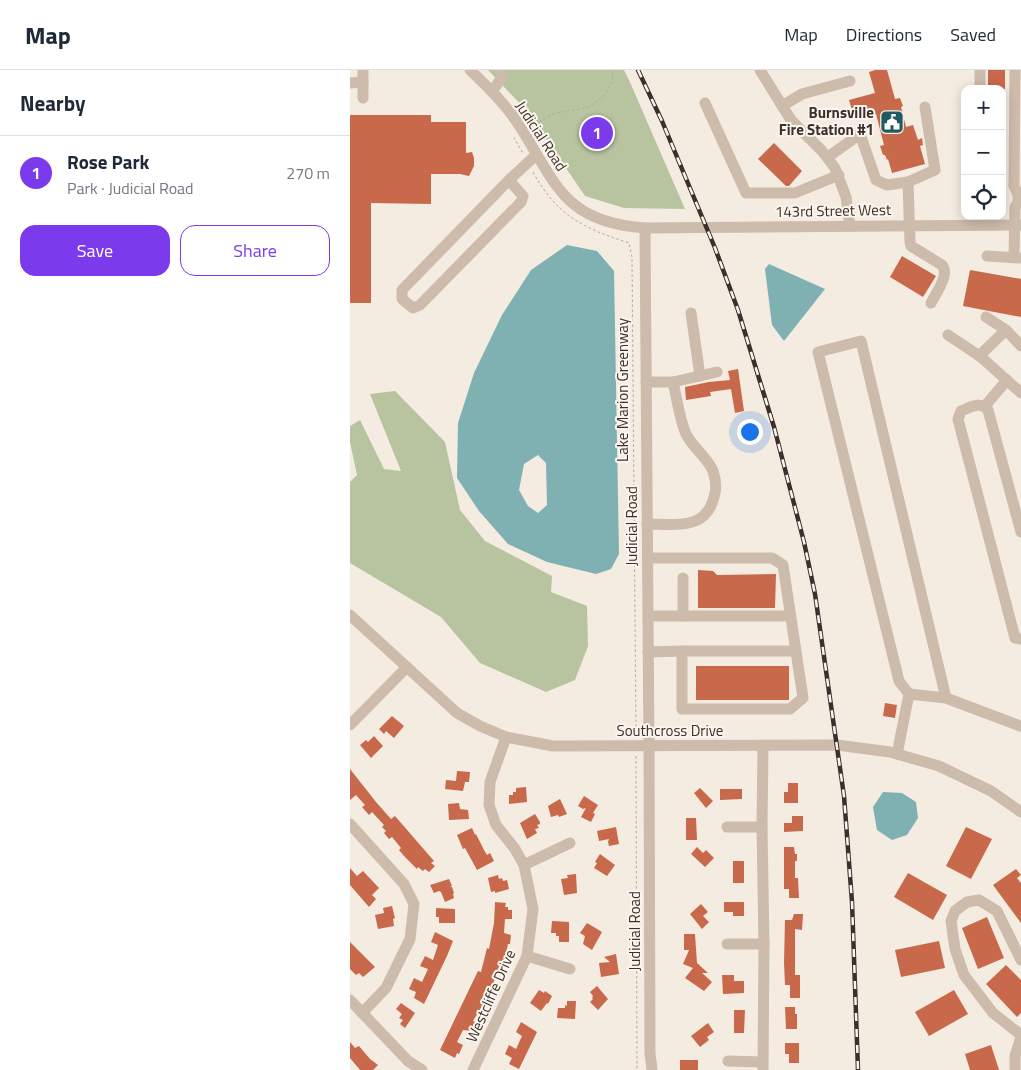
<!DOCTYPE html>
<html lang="en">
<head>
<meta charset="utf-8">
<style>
	body { margin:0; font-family:"Titillium Web",sans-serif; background:#f6f6f7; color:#1f2937 }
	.controls { position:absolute; right:15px; top:15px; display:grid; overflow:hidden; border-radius:10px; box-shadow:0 2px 12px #0003 }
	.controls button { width:45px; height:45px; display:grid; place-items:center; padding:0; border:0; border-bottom:1px solid #e0e1e3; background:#fff; color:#1f2937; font:25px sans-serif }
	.you { position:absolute; left:399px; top:361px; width:18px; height:18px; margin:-12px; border:4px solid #fff; border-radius:50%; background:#1a73e8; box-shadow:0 0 0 8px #1a73e833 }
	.badge { display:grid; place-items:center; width:32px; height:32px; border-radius:50%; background:#7c3aed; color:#fff; font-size:16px; font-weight:700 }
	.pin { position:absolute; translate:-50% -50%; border:2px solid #fff; box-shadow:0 1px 5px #0006 }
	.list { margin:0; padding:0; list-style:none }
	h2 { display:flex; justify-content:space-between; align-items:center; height:65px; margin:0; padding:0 20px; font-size:21px }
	h2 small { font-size:16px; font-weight:400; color:#747a83 }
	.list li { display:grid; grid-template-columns:32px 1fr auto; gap:15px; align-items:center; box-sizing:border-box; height:75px; padding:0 20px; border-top:1px solid #e0e1e3 }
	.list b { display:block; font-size:19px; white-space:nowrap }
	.list p { margin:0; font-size:16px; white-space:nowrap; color:#747a83 }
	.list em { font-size:16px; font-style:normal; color:#747a83 }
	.actions { display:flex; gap:10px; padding:15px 20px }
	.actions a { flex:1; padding:11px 0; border:1px solid #7c3aed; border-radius:15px; text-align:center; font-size:18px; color:#7c3aed }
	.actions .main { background:#7c3aed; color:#fff }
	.icon { flex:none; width:28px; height:28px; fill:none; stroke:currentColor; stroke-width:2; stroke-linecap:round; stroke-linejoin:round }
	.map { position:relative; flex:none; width:671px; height:1000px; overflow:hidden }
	header { display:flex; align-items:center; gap:30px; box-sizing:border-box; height:70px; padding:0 25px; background:#fff; border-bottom:1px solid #e0e1e3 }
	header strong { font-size:24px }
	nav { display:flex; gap:28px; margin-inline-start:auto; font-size:18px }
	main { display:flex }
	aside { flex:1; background:#fff }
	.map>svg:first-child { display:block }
	.green { fill:#b8c4a0 }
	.water { fill:#7fb0b2; fill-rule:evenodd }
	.building { fill:#c8694b }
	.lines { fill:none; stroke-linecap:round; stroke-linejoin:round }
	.path { stroke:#b9a596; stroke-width:1; stroke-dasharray:2.5 2.5; stroke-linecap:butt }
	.minor { stroke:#cdbbac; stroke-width:11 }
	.rail-casing { stroke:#3b302b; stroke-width:4.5 }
	.rail { stroke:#fbf5ee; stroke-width:2.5; stroke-dasharray:8; stroke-linecap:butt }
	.labels { text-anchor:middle; stroke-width:4; stroke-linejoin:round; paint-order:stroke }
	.poi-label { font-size:15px; font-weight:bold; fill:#3b302b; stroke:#fbf5ee; text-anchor:end }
	.street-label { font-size:15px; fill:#3b302b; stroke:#fbf5ee }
</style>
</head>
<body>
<header>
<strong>Map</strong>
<nav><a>Map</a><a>Directions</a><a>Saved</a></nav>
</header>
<main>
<aside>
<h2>Nearby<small></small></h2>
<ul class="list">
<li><span class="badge">1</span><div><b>Rose Park</b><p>Park · Judicial Road</p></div><em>270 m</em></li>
</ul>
<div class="actions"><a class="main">Save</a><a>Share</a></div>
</aside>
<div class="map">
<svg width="671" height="1000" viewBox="0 0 671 1000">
	<rect width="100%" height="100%" fill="#f4ebe1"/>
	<g class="green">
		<polygon points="138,0 274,0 279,10 335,139 274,138 235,126 177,41"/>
		<polygon points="45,321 95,372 110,440 135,471 202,506 201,522 237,536 238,576 225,610 196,622 130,593 91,547 0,493 0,412 7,405 0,372 0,356 10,350 34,399 51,401 20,324"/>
	</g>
	<g class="water">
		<path d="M217,175l30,6 17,20 5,283 -8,15 -15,5 -49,-12 -39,-18 -29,-33 -22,-33 1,-55 16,-50 28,-58 29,-45zM188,385l8,8 1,42 -9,8 -10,-7 -9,-16 5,-26z"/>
		<polygon points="419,194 475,219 434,271 422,255 415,199"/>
		<polygon points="533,722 552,723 566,732 568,748 557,765 542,770 527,760 523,737"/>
	</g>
	<g class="building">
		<polygon points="525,0 537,0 545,29 550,28 553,36 551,37 556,57 563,55 568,70 572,68 573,75 570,76 575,94 542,103 538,89 537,90 535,85 533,85 530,76 534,75 526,44 505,50 499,30 525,23 519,2"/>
		<rect x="638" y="0" width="17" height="19"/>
		<polygon points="0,45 81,45 81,52 116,52 116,83 122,82 124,88 124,96 119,106 110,104 81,104 81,134 21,133 21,233 0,233"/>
		<polygon points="424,73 452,101 439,116 436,116 408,89"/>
		<polygon points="552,186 586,206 573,227 540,207"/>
		<polygon points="620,200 671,209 671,247 613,236"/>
		<polygon points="388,299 394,341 385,343 381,319 360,322 361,326 336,330 335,317 359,312 380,310 378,301"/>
		<polygon points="348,500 363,501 367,505 426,504 425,538 348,538"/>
		<rect x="346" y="596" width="93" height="34"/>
		<polygon points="535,633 547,635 545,648 533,646"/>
		<polygon points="42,646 54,656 44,668 36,661 34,664 29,659"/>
		<polygon points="24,666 33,676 21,688 10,675 16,670 18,672"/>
		<polygon points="0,699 26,732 41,749 45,746 84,791 81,793 85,796 79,802 75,799 73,801 68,797 67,799 54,786 49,780 51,778 42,767 39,769 34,763 36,761 32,757 34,755 22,742 19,745 12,737 15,735 6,725 0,730"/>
		<polygon points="107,701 120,702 119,712 115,712 113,721 95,719 96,710 106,711"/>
		<polygon points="438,713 448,713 448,733 434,733 434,722 438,722"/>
		<polygon points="176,717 177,732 159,734 159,725 163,725 163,722 166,722 166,718"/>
		<polygon points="350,718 363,731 356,738 344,723"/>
		<polygon points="370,719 392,719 392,729 370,730"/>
		<polygon points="234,726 248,735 243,743 245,744 241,752 231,747 236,738 233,739 228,736"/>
		<polygon points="210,729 217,744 209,747 208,745 201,747 198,736"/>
		<polygon points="109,733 110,739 118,740 119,749 99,750 98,734"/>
		<polygon points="185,744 190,752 190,754 187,755 189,758 185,759 187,763 177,769 170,753"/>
		<polygon points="442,746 453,746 453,761 434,762 434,753 442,753"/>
		<polygon points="336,748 346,748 347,770 336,770"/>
		<polygon points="266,757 269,774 259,776 258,772 259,769 249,771 247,761"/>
		<polygon points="616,757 642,769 621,809 596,796"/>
		<polygon points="122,758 125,765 126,764 134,780 137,785 140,783 144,791 127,800 115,778 113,779 107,765"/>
		<polygon points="347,777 353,783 356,780 364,788 355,797 341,784"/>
		<polygon points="434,777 444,777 445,784 447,784 447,791 445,791 445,808 448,808 449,828 439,828 439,819 434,819"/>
		<polygon points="250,784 265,795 257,806 244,798 247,793 245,792"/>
		<rect x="383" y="791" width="11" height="22"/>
		<polygon points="0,798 7,806 13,801 29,818 22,825 26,829 19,837 0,815"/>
		<polygon points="666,799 671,805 667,808 671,813 671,853 643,815"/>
		<polygon points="558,803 597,825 583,850 544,827"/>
		<polygon points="226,804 227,823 214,825 211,809 218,808 217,805"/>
		<polygon points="148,805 149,809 152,808 153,811 157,810 159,819 145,823 145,821 141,822 138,808"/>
		<polygon points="99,809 102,816 100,816 102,817 104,823 103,824 104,828 95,832 91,822 89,821 84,823 80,815"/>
		<polygon points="145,832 156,833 155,837 158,837 158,840 162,840 162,849 155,849 154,863 161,865 160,874 158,874 154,891 151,891 142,917 140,916 133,930 135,931 123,951 125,952 121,961 113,960 107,972 113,975 109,984 107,983 105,988 90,980 128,901 131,902 137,878 139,879 144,853"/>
		<polygon points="374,832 394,832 394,846 383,846 383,842 374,842"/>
		<polygon points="351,834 358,842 353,846 359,852 352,859 340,844"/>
		<polygon points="42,836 45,848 43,849 44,856 28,859 25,845 34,843 33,838"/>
		<polygon points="86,838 105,839 105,853 89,853 89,847 86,847"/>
		<polygon points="444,844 453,844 452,860 445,859 445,905 450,905 450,928 440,928 440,915 435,915 434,893 435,850 442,850"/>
		<polygon points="637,847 654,888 628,899 612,858"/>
		<polygon points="202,851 219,852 219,872 209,872 209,866 206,866 206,863 201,863"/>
		<polygon points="237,853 252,862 242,880 233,874 235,866 230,863"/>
		<polygon points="85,862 103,871 97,886 74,934 64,928 66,922 59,919 64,908 72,912 78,899 70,896 75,886 83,890 88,875 81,872"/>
		<polygon points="334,864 345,864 347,893 358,903 352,903 362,912 354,921 335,908 343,898 333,894 339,880 334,880"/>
		<polygon points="589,871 595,898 551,907 545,880"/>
		<polygon points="0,872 25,897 13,907 9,903 6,905 0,899"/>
		<polygon points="266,884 269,904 251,907 249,893 260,892 254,887"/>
		<polygon points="656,895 671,910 671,943 667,947 636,914"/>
		<polygon points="372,905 384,905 384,911 394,911 394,923 373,924"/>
		<polygon points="247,916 258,929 248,940 240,932 243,929 242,928 243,926 240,922"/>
		<polygon points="189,920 194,923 195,921 202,926 198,934 197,933 191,941 180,933"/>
		<polygon points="604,920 618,944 579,966 565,942"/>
		<polygon points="217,931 226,931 225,949 207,948 208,938 215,938 215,935 217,936"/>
		<polygon points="51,933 65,943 55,958 50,954 53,950 49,948 52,944 46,939"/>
		<polygon points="435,937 445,937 445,944 447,944 447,959 436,959"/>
		<polygon points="384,940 395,940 394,963 384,963"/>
		<polygon points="171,952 187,962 169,999 159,994 162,988 155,984 159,975 166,979 172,966 166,962"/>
		<polygon points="358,953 364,962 357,967 359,970 350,977 341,966"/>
		<polygon points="0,972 5,978 9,976 20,989 28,995 23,1000 10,1000 0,988"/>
		<polygon points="435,973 449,973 449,993 439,993 439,984 435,984"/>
		<polygon points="641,975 649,1000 620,1000 615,984"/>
		<rect x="330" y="990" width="18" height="10"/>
	</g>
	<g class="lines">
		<g class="path">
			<polyline points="181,57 202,44 239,37 254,26 263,10 262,0"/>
			<polyline points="165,68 164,68 173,83"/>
			<path d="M183,102c24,44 50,56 96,71l3,14 4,478"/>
			<polyline points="286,686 287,1000"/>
		</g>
		<g class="minor">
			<polyline points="13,0 13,28"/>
			<path d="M120,0c15,14 30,29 42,45 43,61 45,107 133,113l4,518 1,307 2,17"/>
			<polyline points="410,0 441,50 472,81 485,98 496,127 500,156"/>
			<polyline points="0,13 13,12"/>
			<polyline points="630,19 630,0"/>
			<polyline points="142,22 152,7 151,0"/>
			<polyline points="355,33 396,123 445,123 489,105"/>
			<polyline points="432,36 452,24 500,11"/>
			<path d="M575,37l10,63 -27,12 2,60 1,4 31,19c8,10 -6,28 -11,38"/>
			<polyline points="478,87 510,64 526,110 537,115 558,112"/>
			<polyline points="159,110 173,126 171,132 70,235 63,238 52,229 52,220 159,110 186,85"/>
			<polyline points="295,158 671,155"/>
			<polyline points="637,186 669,188"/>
			<path d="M664,187l1,-50c6,-8 3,-13 -1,-21l1,-116"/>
			<polyline points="341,243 350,306"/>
			<polyline points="636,247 656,260"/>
			<polyline points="598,265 631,287 671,323"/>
			<polyline points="629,286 656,260 671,276"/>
			<path d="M296,312h27c4,16 6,36 13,52 7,14 21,23 27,37 3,9 4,17 1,26 -8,34 -40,27 -67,27"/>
			<polyline points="323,312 367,302"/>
			<polyline points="635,336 657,310"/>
			<path d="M671,462l-33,-122c-8,-9 -17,-3 -27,1l-3,8 57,219 6,1"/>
			<polyline points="298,488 422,488 433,495 453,628 440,639 332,639 332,581 298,582"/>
			<polyline points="0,545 107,643 130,656 156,667 203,676 487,675 540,682 589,696 641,721 671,742"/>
			<polyline points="298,546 440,546"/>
			<polyline points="333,546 333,508"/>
			<polyline points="332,581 446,581"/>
			<polyline points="596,628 559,624 549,611 468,282 511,271 596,628 670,656"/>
			<polyline points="0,655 57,597"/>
			<polyline points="547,684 559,624"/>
			<polyline points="0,754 54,814 64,834 60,869 36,918 12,943"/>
			<polyline points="377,757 412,757"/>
			<polyline points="174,795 220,773"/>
			<polyline points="377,874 414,874"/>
			<polyline points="177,886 220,899"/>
			<polyline points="671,890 647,841 629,830 617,832 605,841 601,851 605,879 614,905 643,943 671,965"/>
			<polyline points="0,930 58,991 72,1000"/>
			<polyline points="378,991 412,992"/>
			<polyline points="123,1000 177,886 183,839 174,795 165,779 146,755 139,735 140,712 156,667"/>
			<polyline points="413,1000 414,874 412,757 413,675"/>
			<polyline points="665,1000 665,986 671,967"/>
		</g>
		<g class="rail-casing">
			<polyline id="rail" points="288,0 312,51 365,178 388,240 424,357 454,472 465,524 494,726 502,832 508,1000"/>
		</g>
		<use href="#rail" class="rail"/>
	</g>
	<defs>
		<g id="civic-square" transform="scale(1.25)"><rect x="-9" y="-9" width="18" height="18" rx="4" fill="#1f5a5e" stroke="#fbf5ee"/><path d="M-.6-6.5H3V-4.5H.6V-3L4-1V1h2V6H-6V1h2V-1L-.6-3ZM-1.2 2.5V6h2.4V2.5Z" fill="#fff"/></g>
	</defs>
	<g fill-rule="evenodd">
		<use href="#civic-square" x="542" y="52"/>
	</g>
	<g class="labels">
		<g class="poi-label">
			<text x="524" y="48">Burnsville<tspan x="524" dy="17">Fire Station #1</tspan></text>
		</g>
		<g class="street-label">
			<text transform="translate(191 66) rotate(57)" y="5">Judicial Road</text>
			<text transform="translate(483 141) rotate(-1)" y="5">143rd Street West</text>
			<text transform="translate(273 320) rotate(-90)" y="5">Lake Marion Greenway</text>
			<text transform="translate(282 456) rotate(-90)" y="5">Judicial Road</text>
			<text x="320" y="666">Southcross Drive</text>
			<text transform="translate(285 861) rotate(-90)" y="5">Judicial Road</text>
			<text transform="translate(141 926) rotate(-66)" y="5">Westcliffe Drive</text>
		</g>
	</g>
</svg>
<div class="controls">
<button>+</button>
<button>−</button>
<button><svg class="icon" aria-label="locate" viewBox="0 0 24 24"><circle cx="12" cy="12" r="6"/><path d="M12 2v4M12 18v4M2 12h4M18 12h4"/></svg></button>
</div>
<div class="you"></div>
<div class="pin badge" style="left:247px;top:63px">1</div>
</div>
</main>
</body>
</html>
